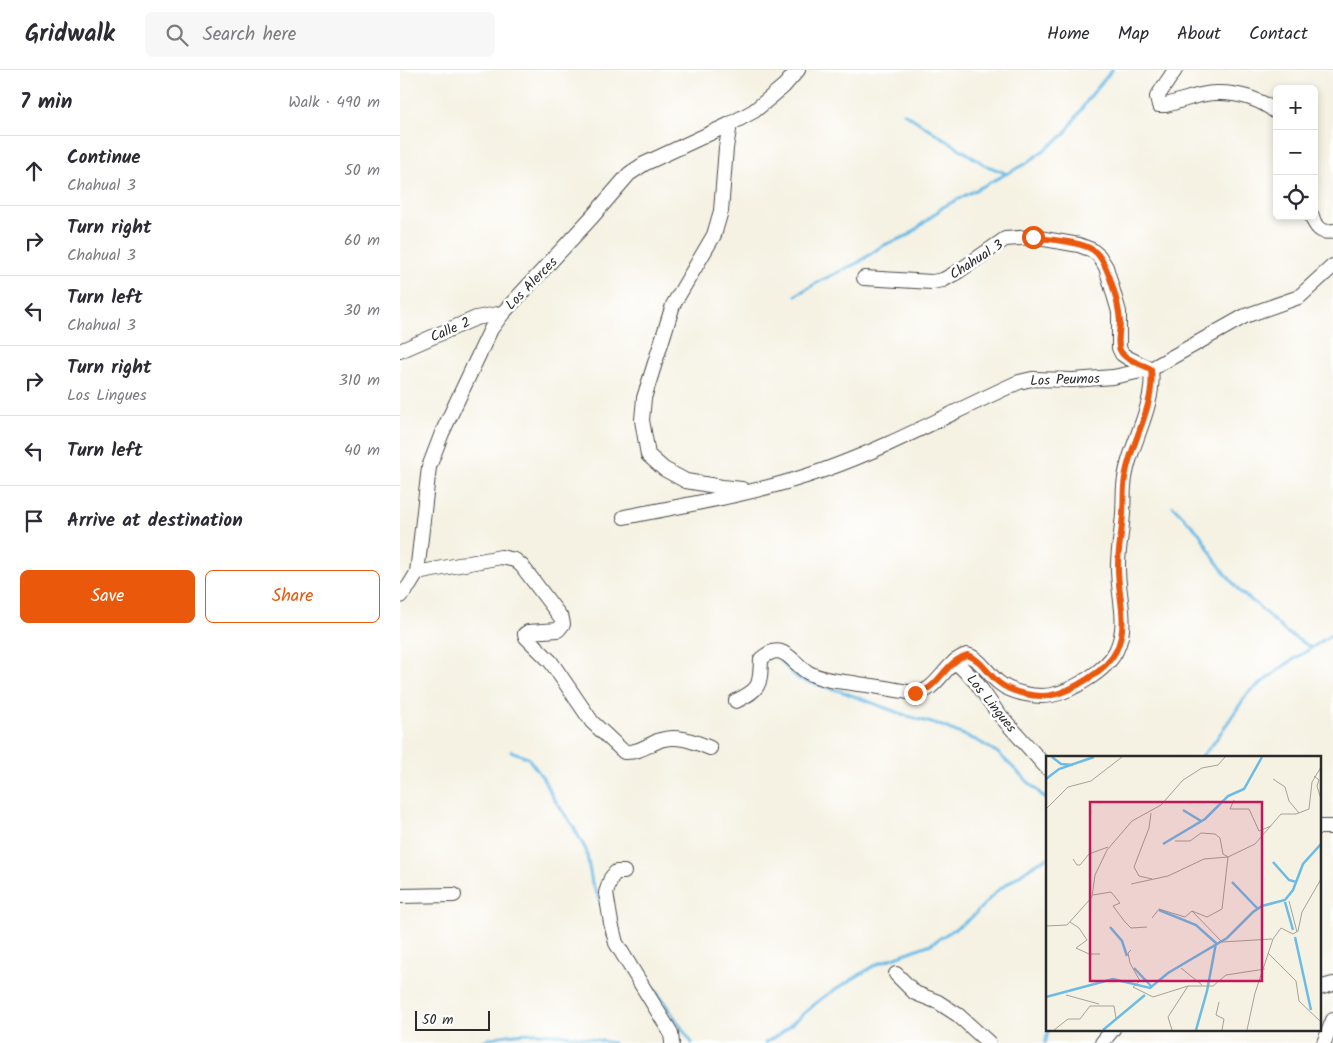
<!DOCTYPE html>
<html lang="en">
<head>
<meta charset="utf-8">
<style>
	body { margin:0; font-family:Kalam,sans-serif; background:#f7f7f7; color:#2b2b33 }
	.controls { position:absolute; right:15px; top:15px; display:grid; overflow:hidden; border-radius:8px; box-shadow:0 2px 8px #0003 }
	.controls button { width:45px; height:45px; display:grid; place-items:center; padding:0; border:0; border-bottom:1px solid #e1e1e2; background:#fff; color:#2b2b33; font:25px sans-serif }
	.scale { position:absolute; left:15px; bottom:12px; width:75px; box-sizing:border-box; padding-left:5px; border:2px solid #2b2b2b; border-top:0; font-size:14px; line-height:18px; white-space:nowrap; color:#2b2b2b; -webkit-text-stroke:4px #fff; paint-order:stroke }
	.stop { position:absolute; width:15px; height:15px; margin:-11px; border:4px solid #ea580c; border-radius:50%; background:#fff }
	.stop.end { background:#ea580c; border-color:#fff; box-shadow:0 1px 5px #0008 }
	.list { margin:0; padding:0; list-style:none }
	h2 { display:flex; justify-content:space-between; align-items:center; height:65px; margin:0; padding:0 20px; font-size:21px }
	h2 small { font-size:16px; font-weight:400; color:#7c7c81 }
	.list li { display:grid; grid-template-columns:32px 1fr auto; gap:15px; align-items:center; box-sizing:border-box; height:70px; padding:0 20px; border-top:1px solid #e1e1e2 }
	.list b { display:block; font-size:19px; white-space:nowrap }
	.list p { margin:0; font-size:16px; white-space:nowrap; color:#7c7c81 }
	.list em { font-size:16px; font-style:normal; color:#7c7c81 }
	.actions { display:flex; gap:10px; padding:15px 20px }
	.actions a { flex:1; padding:11px 0; border:1px solid #ea580c; border-radius:8px; text-align:center; font-size:18px; color:#ea580c }
	.actions .main { background:#ea580c; color:#fff }
	.icon { flex:none; width:28px; height:28px; fill:none; stroke:currentColor; stroke-width:2; stroke-linecap:round; stroke-linejoin:round }
	.map { position:relative; flex:none; width:933px; height:973px; overflow:hidden }
	header { display:flex; align-items:center; gap:30px; box-sizing:border-box; height:70px; padding:0 25px; background:#fff; border-bottom:1px solid #e1e1e2 }
	header strong { font-size:24px }
	nav { display:flex; gap:28px; margin-inline-start:auto; font-size:18px }
	.search { width:350px; height:45px; background:#f7f7f7; display:flex; align-items:center; gap:12px; box-sizing:border-box; padding:0 18px; border-radius:8px; color:#7c7c81; font-size:19px }
	main { display:flex }
	aside { flex:1; background:#fff }
	.map>svg:first-child { display:block }
	.lines { fill:none; stroke-linecap:round; stroke-linejoin:round }
	.stream { stroke:#6bbbe6; stroke-width:3 }
	.minor-casing { stroke:#494947; stroke-width:16 }
	.minor { stroke:#fff; stroke-width:14 }
	.route { stroke:#ea580c; stroke-width:6 }
	.labels { text-anchor:middle; stroke-width:5; stroke-linejoin:round; paint-order:stroke }
	.street-label { font-size:14px; fill:#2b2b2b; stroke:#fff }
	.inset-river { fill:none; stroke:#6bbbe6; stroke-width:2.5 }
	.inset-road { fill:none; stroke:#a4a299; stroke-width:1 }
	.view { fill:#c2185b; fill-opacity:0.15; stroke:#c2185b; stroke-width:2.5 }
	.inset-edge { fill:none; stroke:#2b2b2b; stroke-width:2.5 }
</style>
</head>
<body>
<header>
<strong>Gridwalk</strong>
<div class="search"><svg class="icon" aria-label="search" viewBox="0 0 24 24"><circle cx="10" cy="10" r="6"/><path d="M15 15l6 6"/></svg>Search here</div>
<nav><a>Home</a><a>Map</a><a>About</a><a>Contact</a></nav>
</header>
<main>
<aside>
<h2>7 min<small>Walk · 490 m</small></h2>
<ul class="list">
<li><svg class="icon" aria-label="ahead" viewBox="0 0 24 24"><path d="M12 20V5M6 11l6-6 6 6"/></svg><div><b>Continue</b><p>Chahual 3</p></div><em>50 m</em></li>
<li><svg class="icon" aria-label="right" viewBox="0 0 24 24"><path d="M7 20v-9h11M14 6l5 5-5 5"/></svg><div><b>Turn right</b><p>Chahual 3</p></div><em>60 m</em></li>
<li><svg class="icon" aria-label="left" viewBox="0 0 24 24"><path d="M17 20v-9H6M10 6l-5 5 5 5"/></svg><div><b>Turn left</b><p>Chahual 3</p></div><em>30 m</em></li>
<li><svg class="icon" aria-label="right" viewBox="0 0 24 24"><path d="M7 20v-9h11M14 6l5 5-5 5"/></svg><div><b>Turn right</b><p>Los Lingues</p></div><em>310 m</em></li>
<li><svg class="icon" aria-label="left" viewBox="0 0 24 24"><path d="M17 20v-9H6M10 6l-5 5 5 5"/></svg><div><b>Turn left</b></div><em>40 m</em></li>
<li><svg class="icon" aria-label="arrive" viewBox="0 0 24 24"><path d="M6 21V4h12l-3 4 3 4H6"/></svg><div><b>Arrive at destination</b></div></li>
</ul>
<div class="actions"><a class="main">Save</a><a>Share</a></div>
</aside>
<div class="map">
<svg width="933" height="973" viewBox="0 0 933 973">
	<rect width="100%" height="100%" fill="#fff"/>
	<filter id="ink" filterUnits="userSpaceOnUse"><feTurbulence type="fractalNoise" baseFrequency=".02" numOctaves="2"/><feDisplacementMap in="SourceGraphic" scale="10" xChannelSelector="R" yChannelSelector="G"/><feConvolveMatrix kernelMatrix="1 2 1 2 8 2 1 2 1" color-interpolation-filters="sRGB"/></filter>
	<filter id="wash" filterUnits="userSpaceOnUse"><feTurbulence type="fractalNoise" baseFrequency=".0096" numOctaves="4" result="noise"/><feDisplacementMap in="SourceGraphic" scale="20" xChannelSelector="R" yChannelSelector="G"/><feGaussianBlur stdDeviation="1.12" result="paint"/><feColorMatrix in="noise" values="0 0 0 0 0 0 0 0 0 0 0 0 0 0 0 0 0 1.4 0 .05"/><feComposite in="paint" operator="in"/></filter>
	<g filter="url(#wash)">
		<rect width="100%" height="100%" fill="#f5f2e3"/>
		<g class="lines">
			<g class="stream">
				<polyline points="504,43 585,95 605,103"/>
				<polyline points="396,225 422,210 459,192 482,176 509,165 543,137 627,93 664,65 689,28 712,0"/>
				<polyline points="773,436 800,464 815,490 840,522 856,534 886,562 912,578"/>
				<polyline points="377,587 392,603 399,609 443,622 507,646 542,656 578,671 598,683 647,730"/>
				<polyline points="111,681 128,688 143,708 154,729 173,756 186,780 192,813 202,835"/>
				<polyline points="801,687 813,674 848,623 885,595 933,564"/>
				<polyline points="241,902 264,932 292,973"/>
				<path d="M77,973c43,-17 92,-9 136,0"/>
				<polyline points="365,973 380,964 422,928 477,894 531,874 570,849 597,821 635,794 647,788"/>
				<polyline points="645,973 649,959"/>
			</g>
		</g>
	</g>
	<g filter="url(#ink)">
		<g class="lines">
			<g class="minor-casing">
				<g id="minor">
					<path d="M775,0l-18,27 2,8h7c16,-4 33,-12 49,-12 22,-1 46,6 62,20"/>
					<polyline points="330,54 326,78 321,141 314,165 273,235 244,328 242,350 248,385 264,399 286,411 322,417 342,419"/>
					<path d="M912,146c3,11 9,18 21,15"/>
					<polyline points="0,281 76,248 103,243"/>
					<path d="M224,447c67,-13 136,-24 200,-47 68,-24 130,-59 195,-88l13,-3 41,1 40,-3 38,-8 94,-53 54,-19 34,-31"/>
					<path d="M17,503l84,-16 14,3 7,6 40,53 1,5 -5,6 -30,2 -3,2 1,3 25,25 41,60 32,30c14,1 24,-7 36,-12 17,-6 35,2 50,8"/>
					<polyline points="0,526 9,516 17,503 29,397 42,363 91,259 103,243 192,147 229,104 244,94 330,54 354,41 384,16 398,0"/>
					<polyline points="555,591 576,612 597,642 647,698"/>
					<path d="M336,631c25,-12 24,-16 25,-42 23,-20 30,4 48,14 15,8 32,8 49,11 19,2 38,6 57,9 23,-1 29,-31 52,-38 14,4 20,18 31,27 13,11 38,16 54,13 20,-4 55,-25 64,-44 14,-29 1,-56 2,-86 0,-14 3,-27 4,-41 2,-13 1,-25 2,-38 3,-39 32,-77 27,-117l-23,-11 -6,-4 -3,-6v-36l-13,-45 -7,-11 -7,-6 -13,-5 -46,-8 -28,2 -46,32 -16,9 -11,2 -68,-4"/>
					<polyline points="919,757 933,757"/>
					<polyline points="224,802 216,802 211,808 206,823 211,853 216,873 271,963 272,973"/>
					<polyline points="0,826 54,825"/>
					<polyline points="496,904 515,923 538,932 558,945 589,973"/>
					<polyline points="919,918 933,914"/>
					<polyline points="702,973 713,959"/>
					<polyline points="924,973 933,950"/>
				</g>
			</g>
			<use href="#minor" class="minor"/>
		</g>
	</g>
	<g class="lines" filter="url(#ink)">
		<path class="route" d="M515,623c22,-1 29,-31 52,-38 14,4 20,18 31,27 13,11 38,16 54,13 20,-4 55,-25 64,-44 14,-29 1,-56 2,-86 0,-14 3,-27 4,-41 2,-13 1,-25 2,-38 3,-39 32,-77 27,-117 -9,-5 -24,-8 -30,-17 -5,-8 -1,-21 -1,-30 -1,-17 -12,-62 -27,-72 -14,-9 -43,-10 -60,-13"/>
	</g>
	<g class="labels">
		<g class="street-label">
			<text transform="translate(576 189) rotate(-33)" y="5">Chahual 3</text>
			<text transform="translate(131 213) rotate(-46)" y="5">Los Alerces</text>
			<text transform="translate(50 259) rotate(-23)" y="5">Calle 2</text>
			<text transform="translate(665 309) rotate(-2)" y="5">Los Peumos</text>
			<text transform="translate(592 633) rotate(51)" y="5">Los Lingues</text>
		</g>
	</g>
	<g transform="translate(646 686)">
		<rect width="275" height="275" fill="#f5f2e3"/>
		<path class="inset-river" d="M6,1l9,7 12,1M0,23l13,-10 35,-12M137,54l18,11M117,88l42,-25 23,-23 16,-7 18,-32M227,106l16,18 7,2M186,126l25,26M239,146l8,28M113,154l37,15 20,18 -9,48 -11,39M64,171l12,14 5,15M249,181l16,73M88,212l17,18M0,241l67,-18 37,9 18,-15 59,-35 26,-26 9,-6 23,-6 8,-10 10,-26 18,-20M57,274l42,-35"/>
		<path class="inset-road" d="M268,20l5,4 -2,6 4,13M227,23l12,8 4,14 10,12M188,44l-4,9h19l10,22 12,-5M0,53l22,-22 23,-6 31,-24M105,57l-2,15 -15,39 5,9 13,3M129,85h15l11,-8 14,1 5,4 3,16 5,3 -6,52 -15,8 -15,-6M27,103l4,6h3l9,-11 19,-7M85,128l37,-8 36,-17 24,-2 27,-13 26,-30h15l13,-5 3,-27 9,-15M47,139l18,-3 9,11 -7,3 12,16 6,6 16,-1M243,145l8,31M146,155l30,31 50,-3M106,162l7,-9 26,8 7,-6M24,166l9,6 8,12 -11,8 13,6h11M0,170l21,-1 25,-28 3,-22 12,-25 25,-29 29,-16 22,-25 19,-12 16,-3 7,-8M85,194l-3,3 2,10 10,18 -7,6 20,10 35,-11h25l13,-11 39,-6M222,197l28,28 3,20 22,21M135,212l21,17M20,239l33,9M173,246l-3,13 8,4 -2,11M8,274l14,-11h12l10,-13h24l2,12M126,274l-4,-13 20,-31M201,274l8,-37 18,-54 8,-11 12,6 5,-3 4,-19 19,-33"/>
		<path class="view" d="M44,46h172v179h-172z"/>
		<rect width="275" height="275" class="inset-edge"/>
	</g>
</svg>
<div class="controls">
<button>+</button>
<button>−</button>
<button><svg class="icon" aria-label="locate" viewBox="0 0 24 24"><circle cx="12" cy="12" r="6"/><path d="M12 2v4M12 18v4M2 12h4M18 12h4"/></svg></button>
</div>
<div class="scale">50 m</div>
<div class="stop" style="left:633px;top:167px"></div>
<div class="stop end" style="left:515px;top:623px"></div>
</div>
</main>
</body>
</html>
